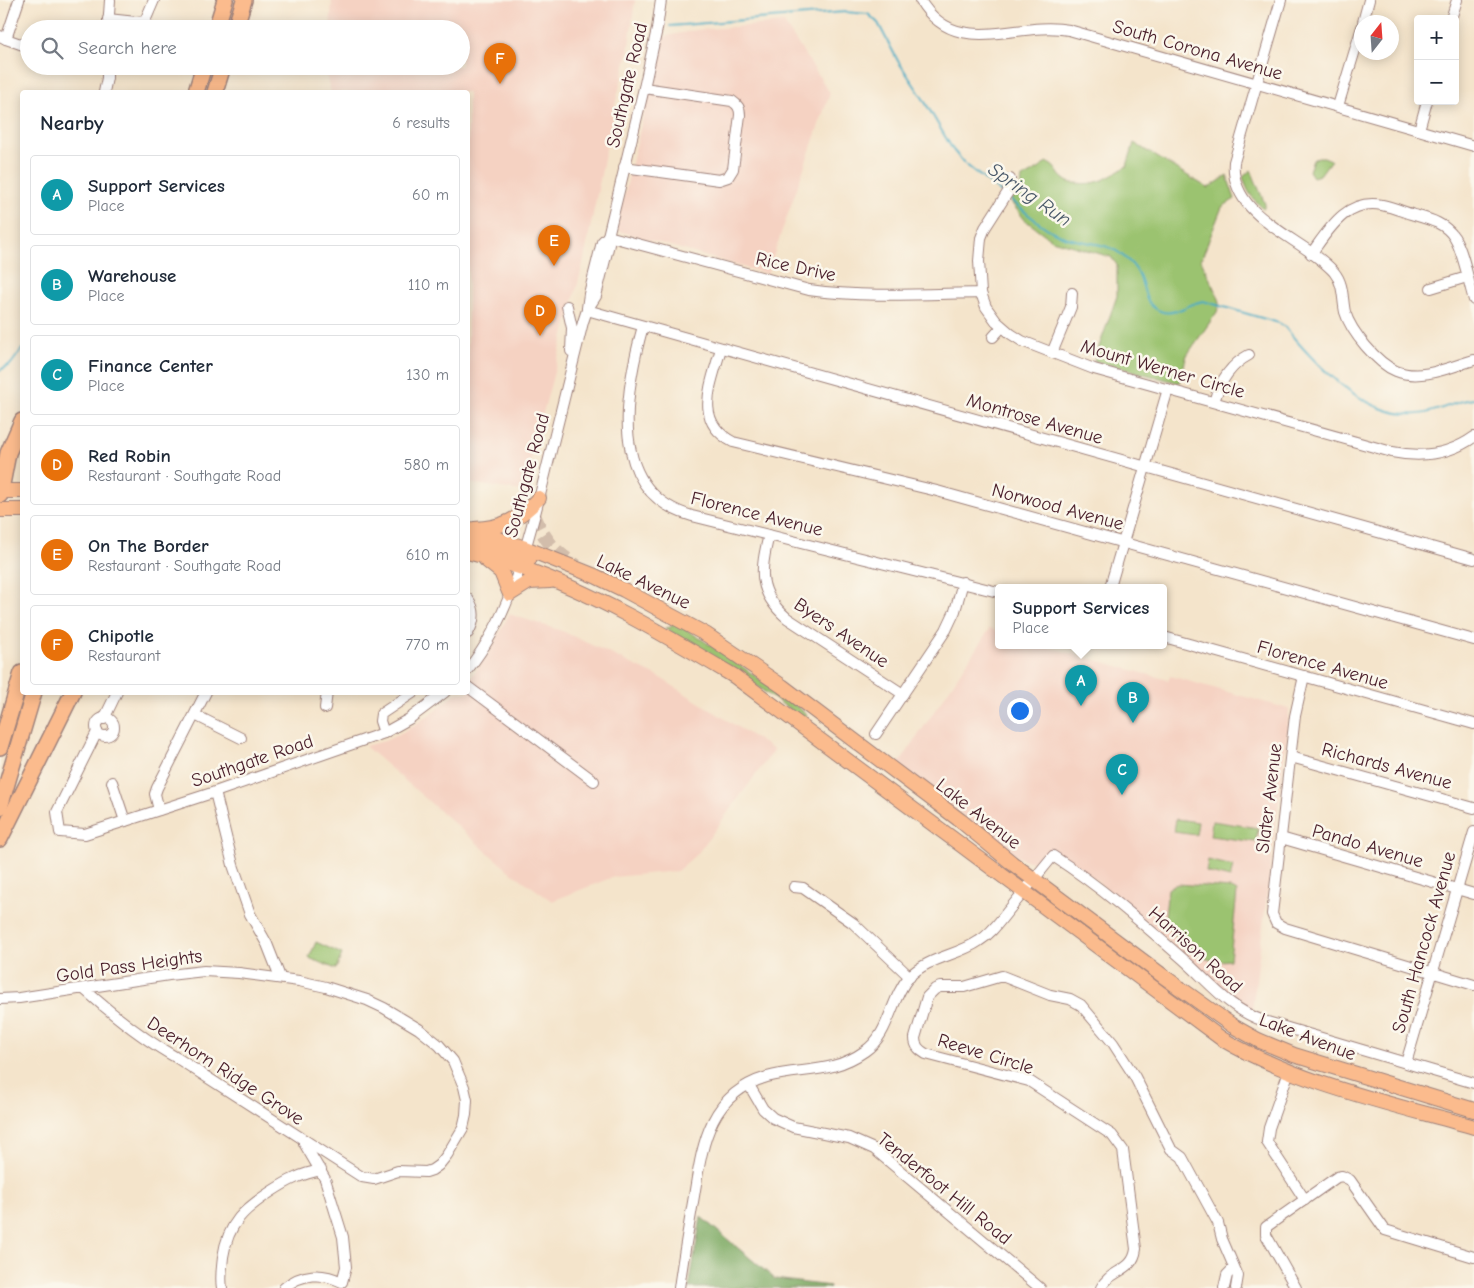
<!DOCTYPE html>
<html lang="en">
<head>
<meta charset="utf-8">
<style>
	body { margin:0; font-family:"Comic Neue",sans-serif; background:#f2f2f3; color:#1f2937 }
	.controls { position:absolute; right:15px; top:15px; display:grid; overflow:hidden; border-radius:5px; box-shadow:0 2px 12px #0003 }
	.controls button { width:45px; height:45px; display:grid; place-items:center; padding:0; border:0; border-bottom:1px solid #e0e1e3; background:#fff; color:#1f2937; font:25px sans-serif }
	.compass { position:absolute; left:1354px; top:15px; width:45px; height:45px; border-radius:50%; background:#fff; box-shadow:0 2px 12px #0003; rotate:17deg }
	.you { position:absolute; left:1019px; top:710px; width:18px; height:18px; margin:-12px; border:4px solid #fff; border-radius:50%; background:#1a73e8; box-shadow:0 0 0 8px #1a73e833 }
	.badge { display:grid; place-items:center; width:32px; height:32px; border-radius:50%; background:#1f6fb2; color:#fff; font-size:16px; font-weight:700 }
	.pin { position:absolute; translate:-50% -41px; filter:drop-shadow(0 1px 2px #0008) }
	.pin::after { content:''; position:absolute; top:26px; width:18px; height:15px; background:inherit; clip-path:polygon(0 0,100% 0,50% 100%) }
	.popup { position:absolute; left:995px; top:584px; width:172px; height:65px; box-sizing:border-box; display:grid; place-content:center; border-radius:5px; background:#fff; filter:drop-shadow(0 1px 4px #0005); font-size:16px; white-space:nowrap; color:#747a83 }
	.popup b { font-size:19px; color:#1f2937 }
	.popup::after { content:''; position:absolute; left:50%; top:100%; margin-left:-10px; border:10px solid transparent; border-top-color:#fff }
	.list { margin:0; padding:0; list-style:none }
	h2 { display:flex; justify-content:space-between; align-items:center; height:65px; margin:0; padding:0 20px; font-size:21px }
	h2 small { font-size:16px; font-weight:400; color:#747a83 }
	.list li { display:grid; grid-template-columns:32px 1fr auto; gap:15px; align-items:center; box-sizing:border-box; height:80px; margin:0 10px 10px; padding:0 10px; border:1px solid #e0e1e3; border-radius:5px }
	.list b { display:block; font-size:19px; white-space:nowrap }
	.list p { margin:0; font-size:16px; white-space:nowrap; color:#747a83 }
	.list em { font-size:16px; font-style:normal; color:#747a83 }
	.icon { flex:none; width:28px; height:28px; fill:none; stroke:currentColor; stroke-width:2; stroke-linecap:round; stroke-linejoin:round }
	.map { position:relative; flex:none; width:1474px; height:1288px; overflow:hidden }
	.search { position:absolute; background:#fff; box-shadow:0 2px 12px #0003; left:20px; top:20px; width:450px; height:55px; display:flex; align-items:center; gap:12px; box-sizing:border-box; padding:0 18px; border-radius:28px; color:#747a83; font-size:19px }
	.panel { position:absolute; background:#fff; box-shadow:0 2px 12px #0003; left:20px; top:90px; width:450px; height:605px; border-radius:5px }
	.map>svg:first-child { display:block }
	.built { fill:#f5d2c2 }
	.green { fill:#9bc36f; stroke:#72714d }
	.forest { fill:#7ca962; stroke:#636446 }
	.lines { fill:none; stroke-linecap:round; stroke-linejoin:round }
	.stream { stroke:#45abc4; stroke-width:2 }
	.major-tunnel { stroke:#d2bdab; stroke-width:14; stroke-dasharray:14 7; stroke-linecap:butt }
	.minor-casing { stroke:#9f827b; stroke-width:12 }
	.major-casing { stroke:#9f827b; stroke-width:16 }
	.highway-casing { stroke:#9f827b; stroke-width:18 }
	.minor { stroke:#fff; stroke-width:10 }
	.major { stroke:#fbbb8d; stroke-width:14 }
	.highway { stroke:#fbbb8d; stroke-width:15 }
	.labels { text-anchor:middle; stroke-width:5; stroke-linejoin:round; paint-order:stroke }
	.street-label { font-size:19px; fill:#4a1f2b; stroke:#fbf7ec }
	.water-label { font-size:20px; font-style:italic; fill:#485768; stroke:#fbf7ec }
</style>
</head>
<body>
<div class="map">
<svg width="1474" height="1288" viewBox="0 0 1474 1288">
	<rect width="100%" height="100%" fill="#fbf7ec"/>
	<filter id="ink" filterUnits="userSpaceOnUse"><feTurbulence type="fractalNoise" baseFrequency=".02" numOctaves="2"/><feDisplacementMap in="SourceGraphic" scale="10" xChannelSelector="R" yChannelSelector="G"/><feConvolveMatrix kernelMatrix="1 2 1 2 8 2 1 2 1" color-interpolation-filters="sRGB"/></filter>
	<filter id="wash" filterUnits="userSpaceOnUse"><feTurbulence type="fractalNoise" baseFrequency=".0096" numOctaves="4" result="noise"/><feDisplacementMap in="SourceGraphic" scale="20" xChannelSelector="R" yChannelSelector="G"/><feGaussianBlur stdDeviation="1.12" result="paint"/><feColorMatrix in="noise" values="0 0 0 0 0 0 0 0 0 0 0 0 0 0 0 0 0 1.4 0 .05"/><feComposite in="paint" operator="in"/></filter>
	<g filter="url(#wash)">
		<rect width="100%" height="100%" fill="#f4e4cb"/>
		<g class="built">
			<polygon points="332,0 635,0 628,53 614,109 583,264 522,491 468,483 468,92 331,92 327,78 327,66 461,66 461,29 330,29"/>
			<polygon points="784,23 830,93 767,274 619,231 617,226 662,37 696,30"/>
			<polygon points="509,614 562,631 659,677 774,750 698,853 677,871 613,877 552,901 508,870 365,746 385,741 407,730 435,711 456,693 468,692 468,681 489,653"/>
			<polygon points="990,628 998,632 998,645 1041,645 1168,680 1170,676 1289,709 1287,737 1252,1012 1239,1003 1130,908 1076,864 1052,849 1043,860 1037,863 1028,861 1017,856 897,767"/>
		</g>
		<g class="green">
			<path d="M1134,143l74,45 19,-12 8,23 -13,8 -21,53 19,41 -3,11 -30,43 -8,28 -85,-22 23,-65v-31l-6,-8 -59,-17 -27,-20 -15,-19 11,-16 1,-7 18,-10 6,-6c12,5 10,12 19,18 4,3 7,3 11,3 22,3 33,-6 51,-17z"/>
			<polygon points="1318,157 1324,157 1331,160 1320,175 1313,177 1309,171 1313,160"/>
			<path d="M1251,170l14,34v3l-2,1c-11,-9 -16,-17 -20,-31z"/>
			<path d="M670,620c48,28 93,61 137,94l-2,6 -66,-46 -74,-46 7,-1z"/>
			<polygon points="1176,819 1198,822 1196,835 1174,832"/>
			<polygon points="1212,821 1258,828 1256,842 1210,836"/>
			<polygon points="1208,860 1233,866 1230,878 1206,872"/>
			<path d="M1178,884l52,4 7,4 -7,68c-33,5 -44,-15 -66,-36l4,-35 4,-3z"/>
			<polygon points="316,942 342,954 336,969 309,958"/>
		</g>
		<polygon class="forest" points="701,1217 775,1279 830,1286 830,1288 689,1288"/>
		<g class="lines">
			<g class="stream">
				<polyline points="670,26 845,12 868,14 878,23 898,61 922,97 953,150 965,164 1003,194"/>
				<path d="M1009,199c17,13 33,29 53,37 19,8 45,5 61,20 5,4 12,11 15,17 8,15 5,34 25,39 13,3 27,-9 40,-11l76,22 5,3c30,37 82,93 134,88 20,-1 37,-14 56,-15"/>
				<polyline points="0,370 11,364 22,349"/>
			</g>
		</g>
	</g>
	<g filter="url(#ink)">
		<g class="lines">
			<path class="major-tunnel" d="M534,515c10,24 20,37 43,51"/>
			<g class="minor-casing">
				<g id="minor">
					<path d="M920,0c36,60 95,20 149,30l405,116"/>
					<path d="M1281,0l-47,162c-5,56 69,75 100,110 10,12 8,26 11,40 6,20 32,51 51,59 25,10 54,-4 78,-11"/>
					<polyline points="108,19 136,22 145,21 154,0"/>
					<polyline points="1451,19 1457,0"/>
					<polyline points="1363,22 1369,0"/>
					<polyline points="108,29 110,0"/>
					<polyline points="0,36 6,39 19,0"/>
					<polyline points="6,39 29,47"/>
					<polyline points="104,92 107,78 107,66"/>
					<polyline points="1338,106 1362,27"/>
					<polyline points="1419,130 1427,101"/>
					<path d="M624,167l95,13 9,-3 5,-8 7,-54c0,-7 -2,-10 -8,-14l-88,-13"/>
					<path d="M1010,179l-2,13 -23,36 -4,10 -2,23 2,32 5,14 10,14 15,13 11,7 72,28 298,83c30,6 57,3 82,-15"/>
					<path d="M608,236l201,54c57,8 115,4 172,3"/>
					<path d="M1311,254c18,-25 36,-56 71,-49 10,2 20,6 29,9 17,5 33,8 43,23 10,16 14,44 20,63"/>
					<polyline points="1431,288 1467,277"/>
					<polyline points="567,306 572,328 571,351"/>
					<polyline points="587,308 589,294 602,242 608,236"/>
					<polyline points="587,310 1474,559"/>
					<path d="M643,326c-18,65 -37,166 49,190l306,76"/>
					<polyline points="993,337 1002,327"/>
					<path d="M721,348c-9,35 -29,73 12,94l204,49 537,149"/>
					<polyline points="1052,353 1071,307 1072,293"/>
					<path d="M1214,402c6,-21 16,-37 35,-47"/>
					<path d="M769,535c-9,35 -12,57 18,83l116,76"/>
					<polyline points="1110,587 1168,389"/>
					<path d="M468,599c8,11 7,22 0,34"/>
					<polyline points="1164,637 1474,724"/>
					<path d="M468,669c41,-50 57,-117 73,-178 14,-56 28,-113 42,-169l4,-12 9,-14 13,-52 -1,-8 36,-148 13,-59 4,-29"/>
					<polyline points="1304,676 1295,716 1272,914 1276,923 1285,928 1474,985"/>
					<polyline points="468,687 594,781"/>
					<polyline points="325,708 327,692"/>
					<polyline points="195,715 241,738"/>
					<circle cx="105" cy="727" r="9"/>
					<polyline points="104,719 117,692"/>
					<polyline points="97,732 57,812 60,832 85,834 215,792 384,733 409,719 445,692"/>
					<polyline points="384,733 380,721 381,714 414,692"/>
					<polyline points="876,734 946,630 955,611 963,582"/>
					<polyline points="1291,757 1474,808"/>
					<polyline points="112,782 125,821"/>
					<polyline points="215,792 233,865 250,914 267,944 280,977"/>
					<polyline points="159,810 155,794 157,788 206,692"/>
					<polyline points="1281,838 1474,894"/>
					<polyline points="794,887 803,888 853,923 910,977"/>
					<path d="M0,999l19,-1 150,-23 35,-4 35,2 60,8 27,6 41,13 17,8 35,21 20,16 14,16 11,26 3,13 -1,15 -3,13 -16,27 -8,10 -7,5 -6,2 -28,-1 -24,8 -12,-2 -185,-119c-34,-19 -64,-43 -93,-69"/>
					<polyline points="1406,1063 1474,832"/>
					<polyline points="1289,1071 1269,1128 1267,1142 1305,1200"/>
					<polyline points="749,1085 763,1109 773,1118 793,1127 849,1138 874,1149 1040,1288"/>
					<path d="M222,1288c-2,-11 0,-20 1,-31 5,-34 21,-48 49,-66 17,-11 29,-17 49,-21"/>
					<path d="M284,1288c17,-15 38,-16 58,-6l4,-15 -3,-30 -18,-58 -21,-36"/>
					<path d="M679,1288c4,-29 9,-57 14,-86 9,-53 13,-107 74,-125 35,-10 64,-2 98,-26 25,-17 25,-52 44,-74 19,-20 48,-21 70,-36 12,-7 20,-19 29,-30 15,-18 30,-37 45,-55 47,30 88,66 130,103 26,23 47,51 81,62l210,62"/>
					<path d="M1101,1288c9,-19 32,-15 35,-39l-13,-99 -11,-15 -83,-54 -103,-27c-7,-4 -11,-8 -11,-16l12,-41 8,-8 5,-2h24l38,-11 48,19 20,4 11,6 32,38 22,34 36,72 11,8 36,66 4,16 16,37 -2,12"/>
					<polyline points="1224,1288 1227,1275 1234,1268"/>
					<polyline points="1296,1288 1266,1235 1266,1227 1337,1177 1342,1176 1350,1180 1385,1230 1474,1257"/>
				</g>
			</g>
			<g class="major-casing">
				<g id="major">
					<polyline points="0,491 22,491"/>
					<polyline points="0,510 22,510"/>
					<polyline points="468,529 525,548 595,576 624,590 707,635 782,686 961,821 1012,863 1163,976 1233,1026 1258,1040 1294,1055 1474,1110"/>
					<path d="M474,529c30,-1 45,-10 65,-31"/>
					<polyline points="468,541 529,560"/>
					<path d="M468,552c17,5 34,9 51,15 76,26 146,68 215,109l488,363c77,45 167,64 252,88"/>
					<polyline points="486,560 501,572 510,594 529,582 550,581"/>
				</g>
			</g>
			<g class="highway-casing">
				<g id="highway">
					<polyline points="216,29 225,0"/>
					<polyline points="235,29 244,0"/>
					<polyline points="196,92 204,66"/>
					<polyline points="215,92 223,66"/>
					<polyline points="0,495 8,453 22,421"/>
					<polyline points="0,747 22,673"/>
					<polyline points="0,807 34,692"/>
					<polyline points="0,839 73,692"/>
				</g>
			</g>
			<use href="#minor" class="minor"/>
			<use href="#major" class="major"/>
			<use href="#highway" class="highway"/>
		</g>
	</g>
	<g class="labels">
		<g class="street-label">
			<text transform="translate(1198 49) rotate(16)" y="7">South Corona Avenue</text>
			<text transform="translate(626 85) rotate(-77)" y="7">Southgate Road</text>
			<text transform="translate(796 266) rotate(12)" y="7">Rice Drive</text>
			<text transform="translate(1163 368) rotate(16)" y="7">Mount Werner Circle</text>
			<text transform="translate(1035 418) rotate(16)" y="7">Montrose Avenue</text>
			<text transform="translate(526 475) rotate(-75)" y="7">Southgate Road</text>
			<text transform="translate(1058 506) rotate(15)" y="7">Norwood Avenue</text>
			<text transform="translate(757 513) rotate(14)" y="7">Florence Avenue</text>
			<text transform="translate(644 581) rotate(26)" y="7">Lake Avenue</text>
			<text transform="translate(842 632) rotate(34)" y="7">Byers Avenue</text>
			<text transform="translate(1323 664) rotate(16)" y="7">Florence Avenue</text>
			<text transform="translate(252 760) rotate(-19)" y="7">Southgate Road</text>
			<text transform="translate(1387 765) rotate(15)" y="7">Richards Avenue</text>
			<text transform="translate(1268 798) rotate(-83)" y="7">Slater Avenue</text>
			<text transform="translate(979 813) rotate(38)" y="7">Lake Avenue</text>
			<text transform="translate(1368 845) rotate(16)" y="7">Pando Avenue</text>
			<text transform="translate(1423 942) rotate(-74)" y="7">South Hancock Avenue</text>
			<text transform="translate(1196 949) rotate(42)" y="7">Harrison Road</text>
			<text transform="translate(129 965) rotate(-8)" y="7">Gold Pass Heights</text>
			<text transform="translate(1308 1036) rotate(21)" y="7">Lake Avenue</text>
			<text transform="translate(986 1053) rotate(17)" y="7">Reeve Circle</text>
			<text transform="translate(226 1070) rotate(33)" y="7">Deerhorn Ridge Grove</text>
			<text transform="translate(945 1188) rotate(39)" y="7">Tenderfoot Hill Road</text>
		</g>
		<g class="water-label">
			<text transform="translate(1030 194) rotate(35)" y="7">Spring Run</text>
		</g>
	</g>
</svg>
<div class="controls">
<button>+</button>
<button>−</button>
</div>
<svg class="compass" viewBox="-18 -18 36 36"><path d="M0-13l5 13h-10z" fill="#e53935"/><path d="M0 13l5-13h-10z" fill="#747a83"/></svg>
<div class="you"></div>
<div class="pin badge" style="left:1081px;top:706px;background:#0f9aa8">A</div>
<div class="popup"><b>Support Services</b>Place</div>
<div class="pin badge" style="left:1133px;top:723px;background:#0f9aa8">B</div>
<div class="pin badge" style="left:1122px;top:795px;background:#0f9aa8">C</div>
<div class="pin badge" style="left:540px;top:336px;background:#e8710a">D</div>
<div class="pin badge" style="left:554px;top:266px;background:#e8710a">E</div>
<div class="pin badge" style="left:500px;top:84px;background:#e8710a">F</div>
<div class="search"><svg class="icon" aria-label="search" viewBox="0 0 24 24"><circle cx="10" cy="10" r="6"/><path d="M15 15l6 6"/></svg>Search here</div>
<section class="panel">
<h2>Nearby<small>6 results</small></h2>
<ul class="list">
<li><span class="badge" style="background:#0f9aa8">A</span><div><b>Support Services</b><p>Place</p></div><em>60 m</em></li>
<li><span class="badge" style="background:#0f9aa8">B</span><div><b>Warehouse</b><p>Place</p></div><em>110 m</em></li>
<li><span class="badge" style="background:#0f9aa8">C</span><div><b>Finance Center</b><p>Place</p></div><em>130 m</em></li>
<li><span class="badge" style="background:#e8710a">D</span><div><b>Red Robin</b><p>Restaurant · Southgate Road</p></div><em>580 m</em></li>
<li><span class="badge" style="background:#e8710a">E</span><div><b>On The Border</b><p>Restaurant · Southgate Road</p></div><em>610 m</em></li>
<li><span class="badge" style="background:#e8710a">F</span><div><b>Chipotle</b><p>Restaurant</p></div><em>770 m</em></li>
</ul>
</section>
</div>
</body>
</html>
